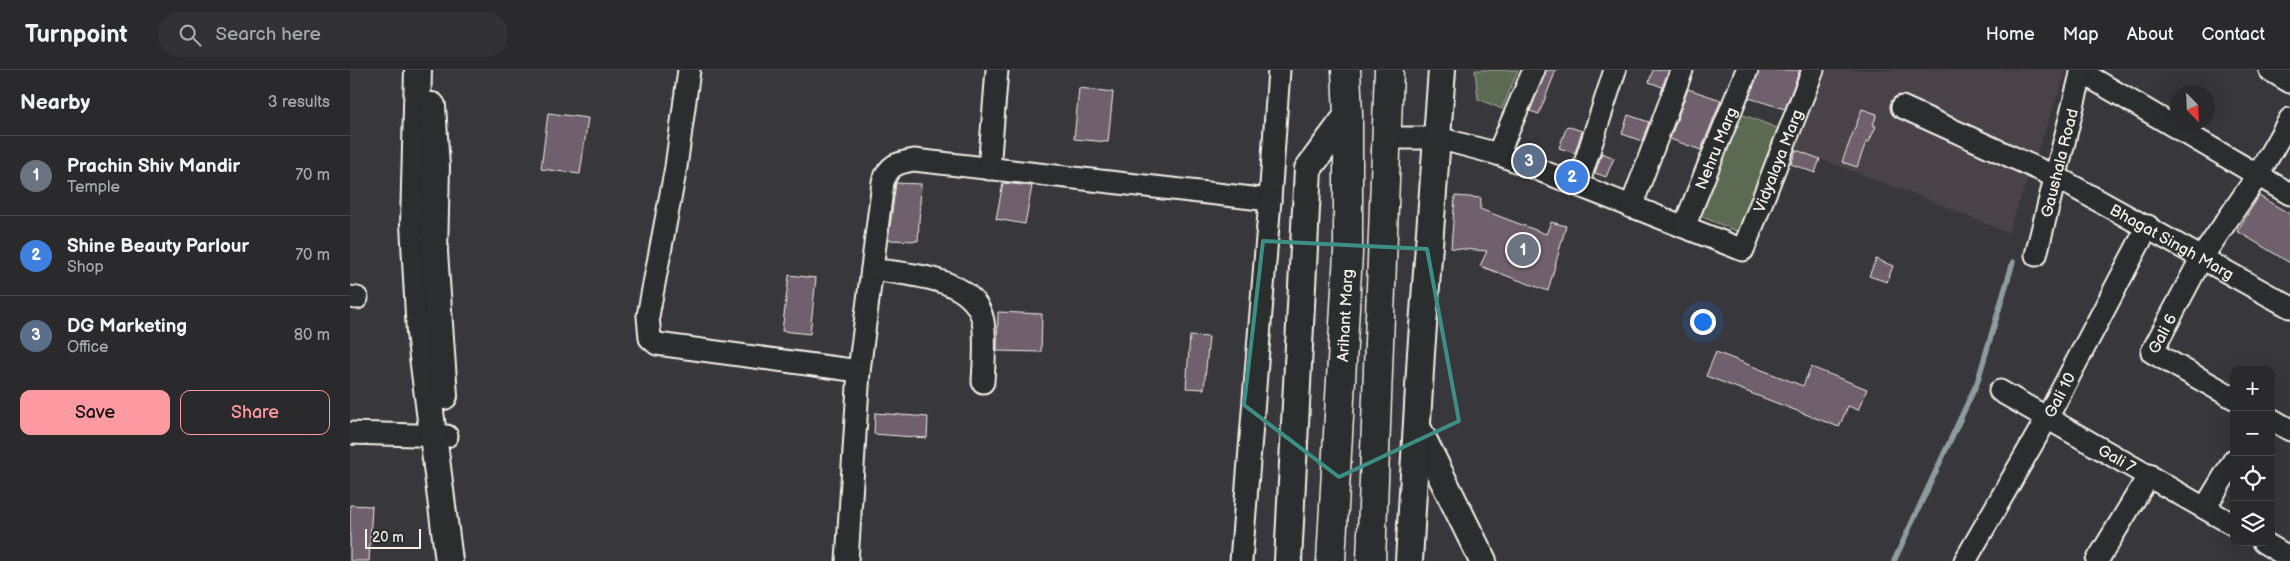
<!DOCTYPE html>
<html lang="en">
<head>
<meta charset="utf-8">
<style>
	body { margin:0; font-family:"Balsamiq Sans",sans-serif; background:#323134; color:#f1f3f6 }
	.controls { position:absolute; right:15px; bottom:15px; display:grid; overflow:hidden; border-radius:10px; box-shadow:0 5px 20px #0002 }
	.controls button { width:45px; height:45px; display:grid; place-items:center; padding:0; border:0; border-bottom:1px solid #464548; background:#2a292c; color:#f1f3f6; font:25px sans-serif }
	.compass { position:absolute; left:1820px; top:15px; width:45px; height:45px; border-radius:50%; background:#2a292c; box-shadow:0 5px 20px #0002; rotate:157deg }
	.scale { position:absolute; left:15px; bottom:12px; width:56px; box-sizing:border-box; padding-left:5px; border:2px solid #f4f1e8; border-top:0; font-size:14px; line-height:18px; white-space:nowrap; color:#f4f1e8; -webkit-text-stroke:4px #2a2d2e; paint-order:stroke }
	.you { position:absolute; left:1352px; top:251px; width:18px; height:18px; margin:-12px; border:4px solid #fff; border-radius:50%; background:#1a73e8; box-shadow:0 0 0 8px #1a73e833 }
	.badge { display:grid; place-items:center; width:32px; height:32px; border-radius:50%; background:#ff9aa2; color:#fff; font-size:16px; font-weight:700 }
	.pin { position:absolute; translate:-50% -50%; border:2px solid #fff; box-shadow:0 1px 5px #0006 }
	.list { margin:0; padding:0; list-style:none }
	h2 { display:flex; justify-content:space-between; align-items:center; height:65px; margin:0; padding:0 20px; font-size:21px }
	h2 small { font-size:16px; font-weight:400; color:#a5a6a9 }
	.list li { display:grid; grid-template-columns:32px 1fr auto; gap:15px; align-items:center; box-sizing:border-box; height:80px; padding:0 20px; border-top:1px solid #464548 }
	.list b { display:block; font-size:19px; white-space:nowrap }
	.list p { margin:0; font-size:16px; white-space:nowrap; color:#a5a6a9 }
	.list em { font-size:16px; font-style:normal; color:#a5a6a9 }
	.actions { display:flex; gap:10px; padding:15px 20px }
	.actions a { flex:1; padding:11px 0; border:1px solid #ff9aa2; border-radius:10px; text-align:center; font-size:18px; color:#ff9aa2 }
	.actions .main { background:#ff9aa2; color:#111 }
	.icon { flex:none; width:28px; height:28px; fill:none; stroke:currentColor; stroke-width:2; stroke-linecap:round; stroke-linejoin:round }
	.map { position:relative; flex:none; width:1940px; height:491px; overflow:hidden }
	header { display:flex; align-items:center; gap:30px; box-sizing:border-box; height:70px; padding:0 25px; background:#2a292c; border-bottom:1px solid #464548 }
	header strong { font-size:24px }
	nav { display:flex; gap:28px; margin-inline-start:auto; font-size:18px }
	.search { width:350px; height:45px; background:#323134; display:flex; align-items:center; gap:12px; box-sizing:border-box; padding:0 18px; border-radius:28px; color:#a5a6a9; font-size:19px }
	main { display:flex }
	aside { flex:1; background:#2a292c }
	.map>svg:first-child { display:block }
	.built { fill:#48434a }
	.green { fill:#5d6b53; stroke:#a8ae9e }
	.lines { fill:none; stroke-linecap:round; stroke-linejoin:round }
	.stream { stroke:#8d9c9e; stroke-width:5.5 }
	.building { fill:#6f606d; stroke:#f4f1e8 }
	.minor-casing { stroke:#f4f1e8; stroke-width:25 }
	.tertiary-casing { stroke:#f4f1e8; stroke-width:30 }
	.primary-casing { stroke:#f4f1e8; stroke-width:31 }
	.minor { stroke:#2a2d2e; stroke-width:21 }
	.tertiary { stroke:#2a2d2e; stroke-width:26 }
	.primary { stroke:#2a2d2e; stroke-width:28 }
	.marked { fill:none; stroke:#3d8f86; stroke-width:4; stroke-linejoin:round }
	.labels { text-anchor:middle; stroke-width:4.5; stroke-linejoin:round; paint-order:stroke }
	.street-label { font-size:16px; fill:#f4f1e8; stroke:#2a2d2e }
</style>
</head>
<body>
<header>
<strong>Turnpoint</strong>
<div class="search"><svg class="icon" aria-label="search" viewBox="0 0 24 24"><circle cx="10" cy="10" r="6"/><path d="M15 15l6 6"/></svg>Search here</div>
<nav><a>Home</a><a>Map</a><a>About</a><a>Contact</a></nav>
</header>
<main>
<aside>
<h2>Nearby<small>3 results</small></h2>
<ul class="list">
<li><span class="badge" style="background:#6b7280">1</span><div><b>Prachin Shiv Mandir</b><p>Temple</p></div><em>70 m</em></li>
<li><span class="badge" style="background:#3f7fe0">2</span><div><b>Shine Beauty Parlour</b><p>Shop</p></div><em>70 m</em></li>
<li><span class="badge" style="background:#5c6f8a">3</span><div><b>DG Marketing</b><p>Office</p></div><em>80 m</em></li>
</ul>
<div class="actions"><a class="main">Save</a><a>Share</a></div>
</aside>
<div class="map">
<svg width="1940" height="491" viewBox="0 0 1940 491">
	<rect width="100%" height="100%" fill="#38373b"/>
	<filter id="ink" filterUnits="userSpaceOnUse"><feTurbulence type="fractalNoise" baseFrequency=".02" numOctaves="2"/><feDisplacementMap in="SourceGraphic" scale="10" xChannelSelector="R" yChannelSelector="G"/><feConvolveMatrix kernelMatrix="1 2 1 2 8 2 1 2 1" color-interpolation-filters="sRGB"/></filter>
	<g filter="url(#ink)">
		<polygon class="built" points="1477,0 1717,0 1658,163 1574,128 1446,80"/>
		<g class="green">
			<polygon points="1125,0 1168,0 1152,39 1128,29"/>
			<polygon points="1386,42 1430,59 1389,162 1345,144"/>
		</g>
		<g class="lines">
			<polyline class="stream" points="1544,491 1627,313 1663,192"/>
		</g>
		<g class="building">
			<polygon points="1196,0 1206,0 1189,44 1180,41"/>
			<polygon points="1303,0 1319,0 1312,17 1299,12"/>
			<polygon points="1409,0 1450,0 1435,39 1399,28"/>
			<polygon points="729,18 763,22 758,72 724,69"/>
			<polygon points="1338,19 1371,30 1351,80 1320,69"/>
			<polygon points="1512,39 1527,44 1523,55 1526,56 1519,72 1516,72 1507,97 1492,92"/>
			<polygon points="198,43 238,48 230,104 191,99"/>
			<polygon points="1278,45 1299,52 1292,71 1272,64"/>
			<polygon points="1217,56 1232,61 1225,83 1209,78"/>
			<polygon points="1446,80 1470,89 1465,103 1441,94"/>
			<polygon points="1252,83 1264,88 1256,107 1245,103"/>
			<polygon points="546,113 571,114 568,171 538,170"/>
			<polygon points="653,113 682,116 675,154 646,149"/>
			<polygon points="1105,126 1131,128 1130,139 1196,164 1201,152 1216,156 1198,221 1130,196 1137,181 1101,178"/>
			<polygon points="1909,126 1940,144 1940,193 1887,161"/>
			<polygon points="1526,189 1543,196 1537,212 1519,206"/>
			<polygon points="439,205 466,208 460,264 432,261"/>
			<polygon points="648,242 692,244 691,282 647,281"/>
			<polygon points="840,266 859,267 854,319 836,318"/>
			<polygon points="1366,282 1453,316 1461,297 1517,319 1508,340 1498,336 1489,357 1356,306"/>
			<polygon points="525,343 578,347 577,368 524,364"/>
			<polygon points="0,435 22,436 19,491 0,491"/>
		</g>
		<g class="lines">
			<g class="minor-casing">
				<g id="minor">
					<path d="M339,0l-13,97 -28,149 2,22 7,6 202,27 24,-189c6,-17 14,-19 31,-22l356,40 9,-130"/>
					<polyline points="1920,0 1940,12"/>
					<polyline points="1731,2 1940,124"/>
					<path id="s1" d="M1552,37l154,70 234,130"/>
					<path id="s2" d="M1037,68h51l60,16 245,96 70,-180"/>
					<polyline points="1148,84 1184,0"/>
					<polyline points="639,99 647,0"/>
					<polyline points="1228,115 1265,0"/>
					<polyline points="1281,137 1332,0"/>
					<path id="s3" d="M1334,157l63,-157"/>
					<path id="s4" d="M1686,185l46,-185"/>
					<path d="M522,199c36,6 102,7 111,52 3,20 1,41 0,61"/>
					<polyline points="0,227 7,228"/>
					<path id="s5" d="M1650,321l234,134"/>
					<path id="s6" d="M1884,328l-82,-46 50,-95 56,-82 32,-56"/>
					<polyline points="1921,349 1940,360"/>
					<polyline points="0,363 97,366"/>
					<polyline points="1855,438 1884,390"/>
					<polyline points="1913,472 1940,488"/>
					<polyline points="497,491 509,301"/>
					<polyline points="891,491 920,130"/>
					<path id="s7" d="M1615,491l82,-143 101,-192"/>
					<polyline points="1747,491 1799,405"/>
				</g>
			</g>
			<g class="tertiary-casing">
				<g id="tertiary">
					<polyline points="68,0 64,154 70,263 99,491"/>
					<polyline points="82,36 86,97 84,182 94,326"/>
					<polyline points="1067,357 1133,491"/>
					<polyline points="938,491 958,99 998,45"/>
					<polyline points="1059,491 1071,283 1092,0"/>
				</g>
			</g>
			<g class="primary-casing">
				<g id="primary">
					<path id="s8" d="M981,491l17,-308v-138l-2,-45"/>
					<polyline points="1021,491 1039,0"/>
				</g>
			</g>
			<use href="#minor" class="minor"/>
			<use href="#tertiary" class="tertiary"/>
			<use href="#primary" class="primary"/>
		</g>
	</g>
	<path class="marked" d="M913,171l164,8 32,172 -120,56 -95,-72z"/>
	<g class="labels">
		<g class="street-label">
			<text dy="6" stroke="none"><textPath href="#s3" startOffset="85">Nehru Marg</textPath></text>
			<text dy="6" stroke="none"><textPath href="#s2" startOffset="472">Vidyalaya Marg</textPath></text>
			<text dy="6" stroke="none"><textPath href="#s4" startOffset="95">Gaushala Road</textPath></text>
			<text dy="6" stroke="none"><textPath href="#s1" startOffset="302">Bhagat Singh Marg</textPath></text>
			<text dy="6" stroke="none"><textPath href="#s8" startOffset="246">Arihant Marg</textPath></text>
			<text dy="6" stroke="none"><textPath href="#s6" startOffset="115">Gali 6</textPath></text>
			<text dy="6" stroke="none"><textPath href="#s7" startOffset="191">Gali 10</textPath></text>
			<text dy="6" stroke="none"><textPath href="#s5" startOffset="135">Gali 7</textPath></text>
		</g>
	</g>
</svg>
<div class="controls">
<button>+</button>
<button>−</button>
<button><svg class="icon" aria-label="locate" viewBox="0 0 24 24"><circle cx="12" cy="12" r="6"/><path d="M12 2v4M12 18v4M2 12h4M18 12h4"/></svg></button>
<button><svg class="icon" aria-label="layers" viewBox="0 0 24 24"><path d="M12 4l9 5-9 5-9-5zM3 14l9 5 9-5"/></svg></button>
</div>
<svg class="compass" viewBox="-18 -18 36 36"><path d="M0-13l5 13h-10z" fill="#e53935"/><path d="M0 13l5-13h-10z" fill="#a5a6a9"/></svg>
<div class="scale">20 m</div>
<div class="you"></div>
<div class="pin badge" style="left:1173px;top:180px;background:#6b7280">1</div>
<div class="pin badge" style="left:1222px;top:107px;background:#3f7fe0">2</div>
<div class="pin badge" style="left:1179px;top:91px;background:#5c6f8a">3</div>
</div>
</main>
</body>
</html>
